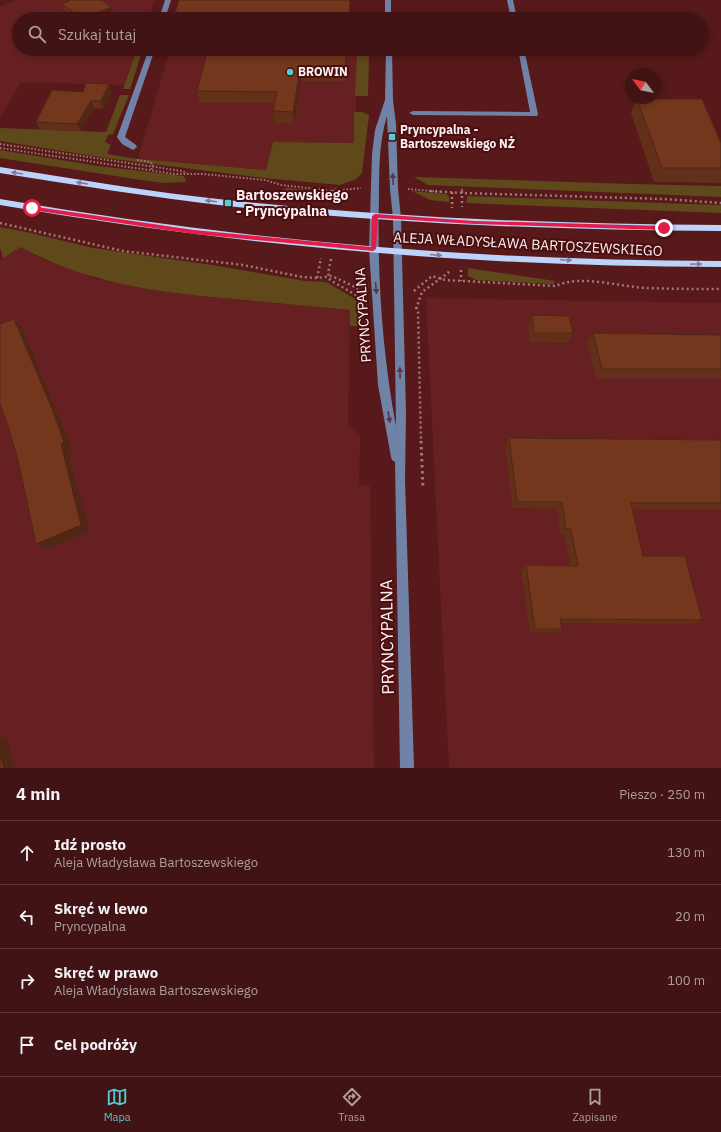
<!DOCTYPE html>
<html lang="pl">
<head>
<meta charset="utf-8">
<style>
	body { margin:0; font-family:"IBM Plex Sans",sans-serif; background:#4c2022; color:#f1f3f6 }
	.compass { position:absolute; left:625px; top:68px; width:36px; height:36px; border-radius:50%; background:#411314; box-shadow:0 2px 6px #0003; rotate:302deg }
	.stop { position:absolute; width:12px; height:12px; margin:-9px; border:3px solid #e11d48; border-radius:50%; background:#fff }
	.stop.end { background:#e11d48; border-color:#fff; box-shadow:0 1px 4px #0008 }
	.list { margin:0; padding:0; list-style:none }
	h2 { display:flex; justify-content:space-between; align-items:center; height:52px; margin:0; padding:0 16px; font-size:17px }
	h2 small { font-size:13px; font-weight:400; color:#ae9ea0 }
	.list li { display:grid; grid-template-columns:26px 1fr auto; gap:12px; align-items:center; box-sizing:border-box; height:64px; padding:0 16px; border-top:1px solid #5a3234 }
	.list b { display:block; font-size:15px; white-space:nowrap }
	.list p { margin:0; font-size:13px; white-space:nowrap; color:#ae9ea0 }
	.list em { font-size:13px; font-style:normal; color:#ae9ea0 }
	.icon { flex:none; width:22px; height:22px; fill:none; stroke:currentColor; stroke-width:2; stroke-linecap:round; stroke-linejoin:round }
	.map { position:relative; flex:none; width:721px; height:768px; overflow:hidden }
	.search { position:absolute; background:#411314; box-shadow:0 2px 6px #0003; left:12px; right:12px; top:12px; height:44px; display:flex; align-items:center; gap:10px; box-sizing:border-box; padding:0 14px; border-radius:22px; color:#ae9ea0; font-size:15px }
	.sheet { height:308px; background:#411314 }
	nav { display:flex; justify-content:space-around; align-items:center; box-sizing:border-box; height:56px; border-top:1px solid #5a3234; background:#411314; font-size:11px; color:#ae9ea0 }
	nav a { display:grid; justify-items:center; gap:2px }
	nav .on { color:#52ccd6 }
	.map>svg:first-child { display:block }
	.built { fill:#672021 }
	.green { fill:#5f491a }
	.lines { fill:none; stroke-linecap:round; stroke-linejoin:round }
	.path-far2 { stroke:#a07a7a; stroke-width:2; stroke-dasharray:1.5 2; stroke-linecap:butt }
	.path-far1 { stroke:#a07a7a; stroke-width:2.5; stroke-dasharray:2 3; stroke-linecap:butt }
	.path { stroke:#a07a7a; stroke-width:3; stroke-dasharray:2.5 3.5; stroke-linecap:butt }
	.minor { fill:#7082a5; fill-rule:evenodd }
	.major { fill:#bcd3fe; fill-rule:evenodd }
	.wall { fill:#622f19 }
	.shaded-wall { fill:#502614 }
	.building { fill:#72371d; stroke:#502614 }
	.oneway { fill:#897a93 }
	.oneway2 { fill:#583644 }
	.route { fill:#e11d48 }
	.poi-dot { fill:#52ccd6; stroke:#4b0d10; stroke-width:1.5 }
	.labels { text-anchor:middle; stroke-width:4; stroke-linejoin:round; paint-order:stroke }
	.far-poi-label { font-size:12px; font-weight:bold; fill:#f9f1f0; stroke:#4b0d10; text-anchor:start }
	.poi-label { font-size:14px; font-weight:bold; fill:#f9f1f0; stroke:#4b0d10; text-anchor:start }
	.street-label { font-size:14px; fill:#f9f1f0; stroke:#4b0d10 }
	.near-street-label { font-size:17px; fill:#f9f1f0; stroke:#4b0d10 }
</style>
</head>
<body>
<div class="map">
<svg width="721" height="768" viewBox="0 0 721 768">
	<rect width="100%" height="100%" fill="#57191a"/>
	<g class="built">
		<polygon points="18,0 155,0 148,19 19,19 19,49 137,49 124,85 21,82 0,117 0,6"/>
		<polygon points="170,49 357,49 355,143 273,142 266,170 138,159"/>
		<polygon points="21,247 38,257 96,279 153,290 198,296 350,310 348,424 360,435 359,485 370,486 374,768 0,768 0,260"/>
		<polygon points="426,298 721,303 721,768 449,768"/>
	</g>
	<g class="green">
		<polygon points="136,52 140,54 140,58 130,89 123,89"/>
		<polygon points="357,52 364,52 369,57 368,96 355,96"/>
		<polygon points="120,95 129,95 113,134 108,135 105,142 111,145 107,154 138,159 266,170 273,142 354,143 354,112 362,112 369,115 362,173 356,179 340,185 264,178 105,158 0,141 0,128 106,132"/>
		<polygon points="0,150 98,166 184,176 186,182 164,183 141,180 0,158"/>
		<polygon points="414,177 631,184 721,186 721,197 428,185"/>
		<polygon points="286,188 329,192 327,200 321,200 279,192"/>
		<polygon points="412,191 446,194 449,196 449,202 430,200"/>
		<polygon points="467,196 717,205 721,205 721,213 466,203"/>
		<path d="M0,227l31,6 62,15 119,17 93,16 21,1 31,18v26h-7v-16c-38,-4 -77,-7 -115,-11 -74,-6 -148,-15 -214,-52l-18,11 -3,-10z"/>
		<polygon points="468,268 555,281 553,284 476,280 468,276"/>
	</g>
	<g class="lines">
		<g class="path-far2">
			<polyline points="0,144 182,171 187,173"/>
			<polyline points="0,148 175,174 203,174 265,180 281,185 334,191 361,188"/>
			<polyline points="137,160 150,162 153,164 151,171"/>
			<polyline points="408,189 443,192"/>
			<polyline points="462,189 462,192"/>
			<polyline points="334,192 335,188"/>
			<polyline points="345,192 345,190"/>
		</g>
		<g class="path-far1">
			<polyline points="331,191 338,191"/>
			<polyline points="430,191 462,193 664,199 721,203"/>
			<polyline points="462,191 462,207"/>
			<polyline points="452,192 452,208"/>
			<polyline points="333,199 335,191"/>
			<polyline points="344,200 345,191"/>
			<polyline points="0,223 123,251 243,265 302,277 317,278 332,276 355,287 360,292"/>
			<polyline points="331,259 328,273 330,280 361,298"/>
			<polyline points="461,270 461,281"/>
			<polyline points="317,278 321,258"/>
			<path d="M414,291l18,-15 13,4 111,6c25,-12 64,1 91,2 25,1 49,1 74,1"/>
			<polyline points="416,307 418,312 421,442"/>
			<polyline points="416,309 422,292 448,273 450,269"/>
		</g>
		<polyline class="path" points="421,441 423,488"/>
		<g class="minor">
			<polygon points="165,0 171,0 165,19 159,19"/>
			<rect x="385" y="0" width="6" height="19"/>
			<polygon points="507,0 513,0 517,19 511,19"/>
			<polygon points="149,49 155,49 125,137 136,145 137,147 133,150 122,144 117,137"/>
			<path d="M386,49h6l1,51 3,24 2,65 3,29 5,194 -1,68 9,288h-14l-5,-306 -3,-2 -1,-3 -13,-72 -9,-136 3,-95 3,-24 10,-30zM387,116l3,73 3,29 3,208c-14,-75 -19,-153 -17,-229 0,-28 0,-55 8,-81z"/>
			<polygon points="518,49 524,49 538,114 537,116 413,115 409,113 413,111 530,112"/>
		</g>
		<g class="major">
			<path d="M0,167c75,12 151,25 227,33 164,18 329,24 494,25v6c-165,-1 -330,-7 -494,-25 -76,-9 -152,-21 -227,-33z"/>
			<path d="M0,199c238,41 479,62 721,62v6c-242,0 -483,-21 -721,-62z"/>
		</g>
	</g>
	<g class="wall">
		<polygon points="62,4 111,7 114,15 105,19 75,19 65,12"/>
		<polygon points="347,49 346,81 301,81 294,123 274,123 273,111 274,103 199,103 197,91"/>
		<polygon points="109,84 112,92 104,108 94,109 80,131 40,130 36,122 83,92"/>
		<polygon points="637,99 721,143 721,183 654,182 631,113"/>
		<polygon points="532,315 573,333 568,343 530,342 528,325"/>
		<polygon points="593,333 721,335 721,378 596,378 587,343"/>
		<polygon points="509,438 721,440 721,510 633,509 643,556 702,620 692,624 561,623 562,629 556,633 530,632 521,570 526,565 570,565 565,535 561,535 557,509 513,508 505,446"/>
	</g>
	<g class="shaded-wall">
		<polygon points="111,7 114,15 105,19 84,19"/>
		<polygon points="346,49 347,49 346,81 345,70"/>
		<polygon points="300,70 301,81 294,123 293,112"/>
		<polygon points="109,84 112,92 104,108 101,101"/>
		<polygon points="91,101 94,109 80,131 77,124"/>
		<polygon points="14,319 22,328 58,415 72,450 68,451 89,531 45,550 36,544"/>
		<polygon points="0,738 7,738 16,768 4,768 0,754"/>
	</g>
	<g class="building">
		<polygon points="71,0 102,0 111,7 83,19 62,4"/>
		<polygon points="179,0 350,0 349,19 173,19"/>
		<polygon points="208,49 346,49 345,70 300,70 293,112 273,111 277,92 197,91"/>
		<polygon points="86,83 109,84 101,101 91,101 77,124 36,122 52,90 83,92"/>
		<polygon points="637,99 702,99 721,143 721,168 662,168"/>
		<polygon points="532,315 569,316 573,333 534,333"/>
		<polygon points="14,319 51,406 64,442 61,444 81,525 36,544 18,460 8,426 0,404 0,324"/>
		<polygon points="593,333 721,335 721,369 602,369"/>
		<polygon points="509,438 721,440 721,503 631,503 643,556 685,556 702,620 560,619 562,629 535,629 526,565 578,566 571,529 566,529 562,502 517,502"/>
		<polygon points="0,754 4,768 0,768"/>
	</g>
	<defs><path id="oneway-solid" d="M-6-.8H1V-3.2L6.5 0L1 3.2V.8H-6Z"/></defs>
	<g class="oneway">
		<use href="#oneway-solid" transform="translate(17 173) rotate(-171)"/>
		<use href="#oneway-solid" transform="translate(82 183) rotate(-171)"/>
		<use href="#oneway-solid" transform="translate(211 201) rotate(-173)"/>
		<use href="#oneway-solid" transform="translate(436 255) rotate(5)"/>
		<use href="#oneway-solid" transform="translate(566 260) rotate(2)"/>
		<use href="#oneway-solid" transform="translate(696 264) rotate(-1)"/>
	</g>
	<g class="oneway2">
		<use href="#oneway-solid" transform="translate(393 179) rotate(-92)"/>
		<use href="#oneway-solid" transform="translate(376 288) rotate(85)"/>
		<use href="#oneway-solid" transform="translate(400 373) rotate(-91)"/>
		<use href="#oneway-solid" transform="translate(389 417) rotate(80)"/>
	</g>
	<polygon class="route" points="30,206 194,230 371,247 372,216 375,214 475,221 664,226 667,228 664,230 475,224 378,218 376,249 373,251 194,234 32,210 29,208"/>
	<g class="poi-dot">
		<circle cx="290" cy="72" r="4"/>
		<rect x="388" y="133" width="8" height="8" rx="2"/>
		<rect x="224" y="199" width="8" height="8" rx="2"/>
	</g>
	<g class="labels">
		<g class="far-poi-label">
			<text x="298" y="76">BROWIN</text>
			<text x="400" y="134">Pryncypalna -<tspan x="400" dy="14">Bartoszewskiego NŻ</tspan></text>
		</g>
		<g class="poi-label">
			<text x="236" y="200">Bartoszewskiego<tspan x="236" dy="16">- Pryncypalna</tspan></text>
		</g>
		<g class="street-label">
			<text transform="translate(528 244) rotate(3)" y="5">ALEJA WŁADYSŁAWA BARTOSZEWSKIEGO</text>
			<text transform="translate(363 315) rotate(-94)" y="5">PRYNCYPALNA</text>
		</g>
		<g class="near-street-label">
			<text transform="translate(387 637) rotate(-91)" y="6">PRYNCYPALNA</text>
		</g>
	</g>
</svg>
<svg class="compass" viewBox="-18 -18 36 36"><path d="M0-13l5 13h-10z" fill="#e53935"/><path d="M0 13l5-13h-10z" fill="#ae9ea0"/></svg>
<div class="stop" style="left:32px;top:208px"></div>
<div class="stop end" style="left:664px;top:228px"></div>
<div class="search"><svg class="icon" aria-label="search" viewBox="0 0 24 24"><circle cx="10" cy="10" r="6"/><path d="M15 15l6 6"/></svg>Szukaj tutaj</div>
</div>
<section class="sheet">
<h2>4 min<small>Pieszo · 250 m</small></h2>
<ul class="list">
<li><svg class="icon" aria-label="ahead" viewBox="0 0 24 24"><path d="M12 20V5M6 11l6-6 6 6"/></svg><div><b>Idź prosto</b><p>Aleja Władysława Bartoszewskiego</p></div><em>130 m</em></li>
<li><svg class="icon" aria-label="left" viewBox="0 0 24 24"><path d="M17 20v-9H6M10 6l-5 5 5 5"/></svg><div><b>Skręć w lewo</b><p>Pryncypalna</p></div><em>20 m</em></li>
<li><svg class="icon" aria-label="right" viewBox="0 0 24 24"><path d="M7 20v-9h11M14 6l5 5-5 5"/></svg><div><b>Skręć w prawo</b><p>Aleja Władysława Bartoszewskiego</p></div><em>100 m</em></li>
<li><svg class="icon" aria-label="arrive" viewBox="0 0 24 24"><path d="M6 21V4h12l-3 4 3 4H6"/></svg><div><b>Cel podróży</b></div></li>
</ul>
</section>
<nav>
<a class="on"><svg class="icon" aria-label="map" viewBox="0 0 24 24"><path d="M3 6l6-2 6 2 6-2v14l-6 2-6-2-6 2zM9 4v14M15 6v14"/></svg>Mapa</a>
<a><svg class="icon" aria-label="directions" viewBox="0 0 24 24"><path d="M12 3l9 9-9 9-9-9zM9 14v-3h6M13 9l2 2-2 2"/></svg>Trasa</a>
<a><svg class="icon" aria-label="saved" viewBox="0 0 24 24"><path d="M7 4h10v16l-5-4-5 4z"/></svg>Zapisane</a>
</nav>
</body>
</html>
